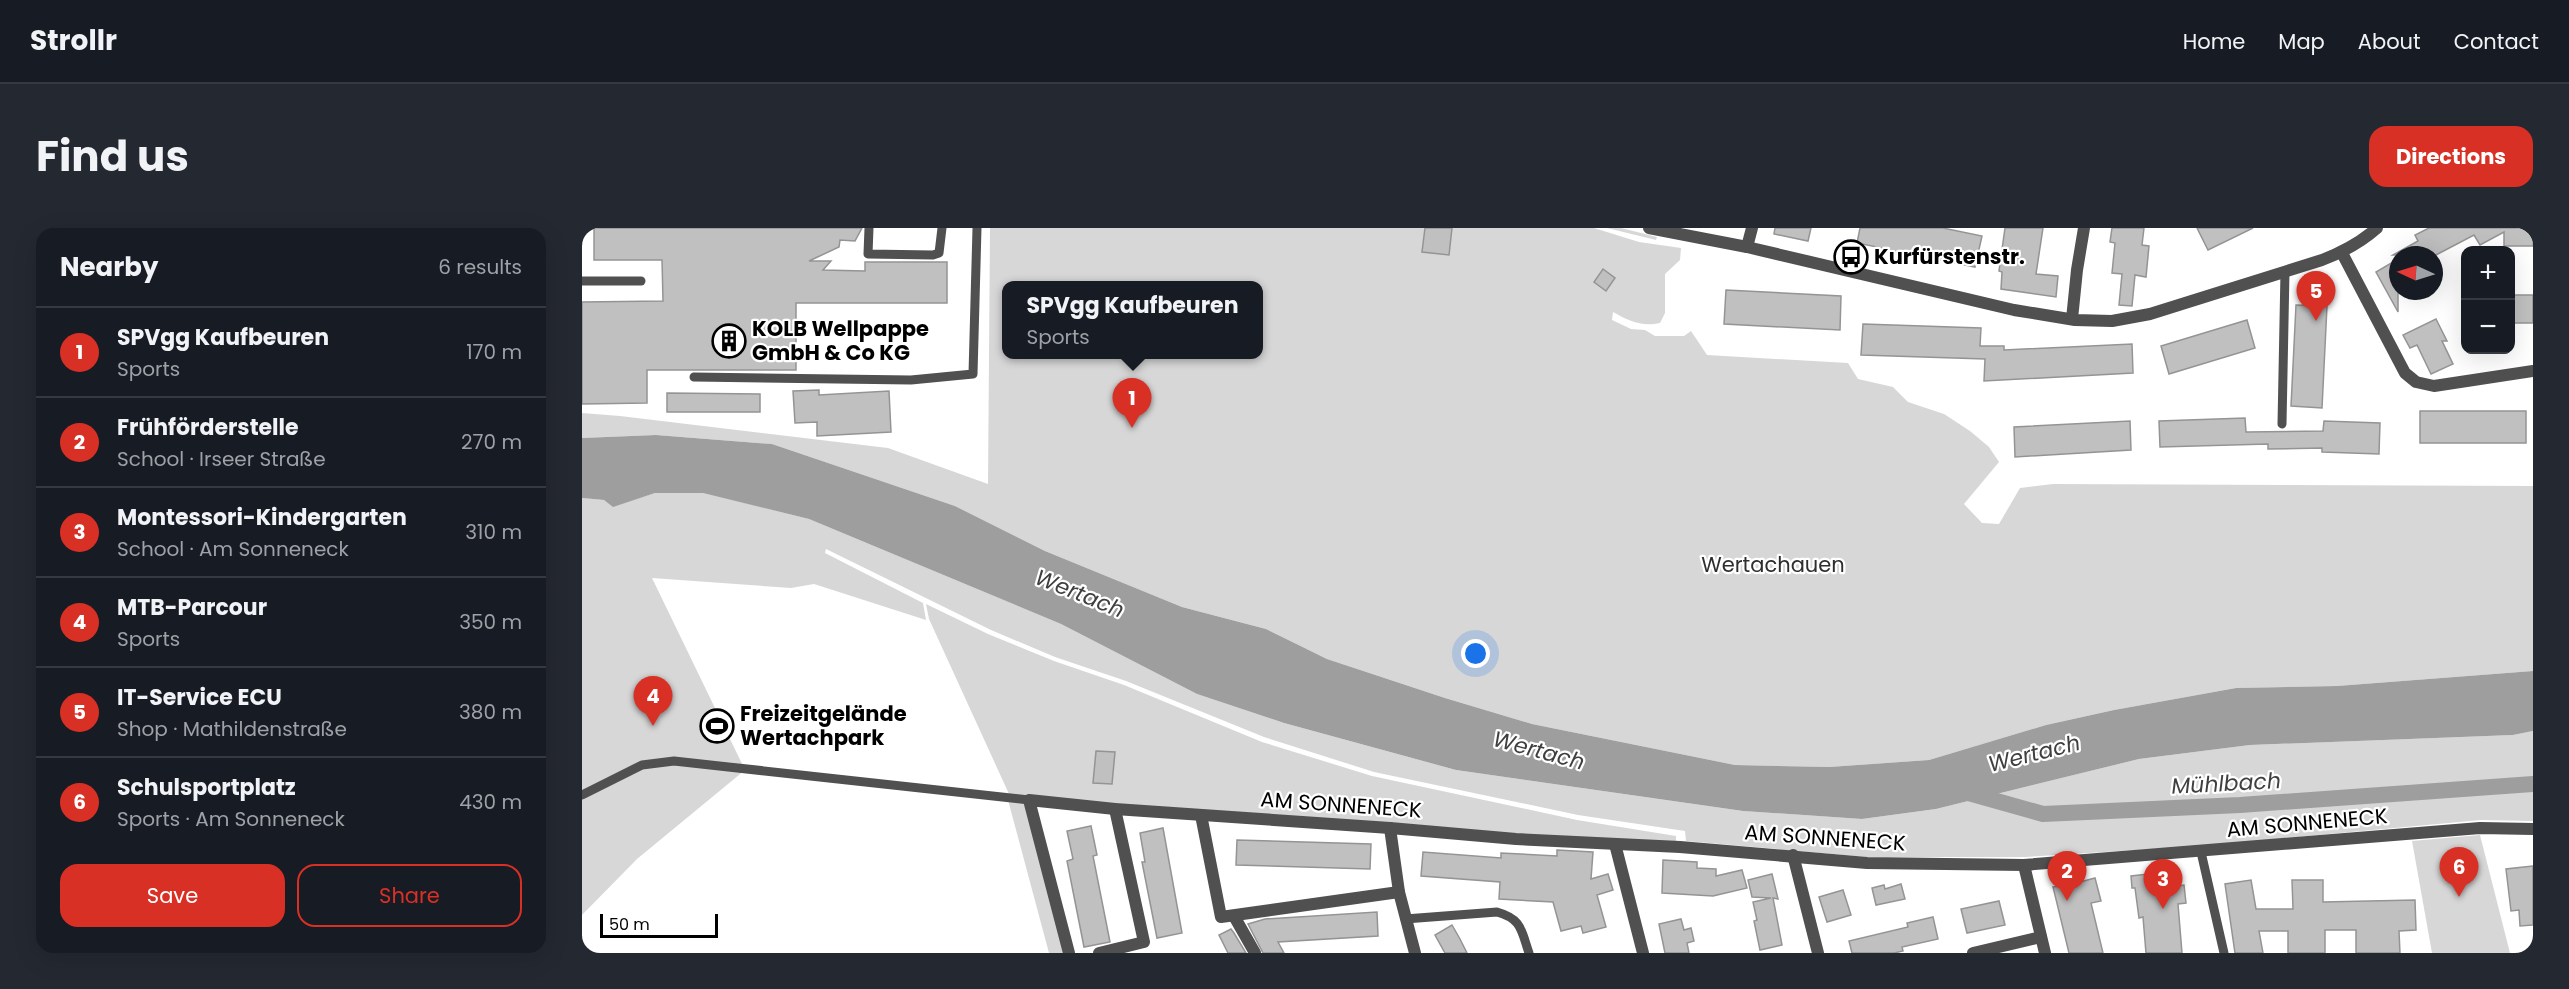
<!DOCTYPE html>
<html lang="en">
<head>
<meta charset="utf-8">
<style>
	body { margin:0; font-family:Poppins,sans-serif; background:#242831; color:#f1f3f6 }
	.controls { position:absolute; right:18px; top:18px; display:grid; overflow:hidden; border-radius:12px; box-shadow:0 6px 24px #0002 }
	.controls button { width:54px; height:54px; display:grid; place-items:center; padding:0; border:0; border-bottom:2px solid #363941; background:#171b24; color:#f1f3f6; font:30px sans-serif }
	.compass { position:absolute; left:1807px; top:18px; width:54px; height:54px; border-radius:50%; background:#171b24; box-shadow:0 6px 24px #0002; rotate:274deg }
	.scale { position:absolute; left:18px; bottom:15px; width:118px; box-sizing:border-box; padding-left:6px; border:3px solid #000; border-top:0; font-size:16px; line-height:21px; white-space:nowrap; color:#000; -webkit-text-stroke:4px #fff; paint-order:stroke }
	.you { position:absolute; left:894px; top:426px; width:21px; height:21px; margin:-15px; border:4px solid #fff; border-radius:50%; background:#1a73e8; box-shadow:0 0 0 9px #1a73e833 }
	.badge { display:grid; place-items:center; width:39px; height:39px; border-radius:50%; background:#d93025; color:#fff; font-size:20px; font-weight:700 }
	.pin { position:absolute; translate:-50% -50px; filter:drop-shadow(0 2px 3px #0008) }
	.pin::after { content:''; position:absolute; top:32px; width:21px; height:18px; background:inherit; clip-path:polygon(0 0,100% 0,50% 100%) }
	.popup { position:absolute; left:420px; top:53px; width:261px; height:78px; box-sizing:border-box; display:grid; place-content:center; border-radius:12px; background:#171b24; filter:drop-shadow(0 2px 4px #0005); font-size:20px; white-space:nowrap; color:#9ea1a6 }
	.popup b { font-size:22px; color:#f1f3f6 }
	.popup::after { content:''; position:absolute; left:50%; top:100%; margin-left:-12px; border:12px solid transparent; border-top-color:#171b24 }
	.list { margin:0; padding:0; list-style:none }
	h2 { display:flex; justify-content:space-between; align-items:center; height:78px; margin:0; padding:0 24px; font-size:26px }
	h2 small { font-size:20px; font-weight:400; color:#9ea1a6 }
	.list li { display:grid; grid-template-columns:39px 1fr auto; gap:18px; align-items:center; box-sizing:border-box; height:90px; padding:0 24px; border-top:2px solid #363941 }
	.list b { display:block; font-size:22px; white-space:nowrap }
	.list p { margin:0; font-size:20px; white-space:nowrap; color:#9ea1a6 }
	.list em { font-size:20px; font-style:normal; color:#9ea1a6 }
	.actions { display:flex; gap:12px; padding:18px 24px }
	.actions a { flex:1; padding:14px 0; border:2px solid #d93025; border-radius:18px; text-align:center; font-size:21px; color:#d93025 }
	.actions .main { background:#d93025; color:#fff }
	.map { position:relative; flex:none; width:1951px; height:725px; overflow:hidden; border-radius:18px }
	header { display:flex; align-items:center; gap:36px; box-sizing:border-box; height:84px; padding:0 30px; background:#171b24; border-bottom:2px solid #363941 }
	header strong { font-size:28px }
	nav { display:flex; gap:33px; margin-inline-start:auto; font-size:21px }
	.intro { display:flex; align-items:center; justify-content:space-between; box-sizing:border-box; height:144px; padding:0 36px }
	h1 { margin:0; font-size:42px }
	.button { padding:15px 27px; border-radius:18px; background:#d93025; color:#fff; font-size:21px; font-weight:700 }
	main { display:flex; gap:36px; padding:0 36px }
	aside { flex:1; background:#171b24; border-radius:18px; box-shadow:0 6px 24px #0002 }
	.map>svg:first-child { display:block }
	.green { fill:#d7d7d7; fill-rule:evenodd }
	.water { fill:#9e9e9e }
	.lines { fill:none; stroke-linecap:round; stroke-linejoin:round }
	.canal { stroke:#9e9e9e; stroke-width:16 }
	.building { fill:#c0c0c0; stroke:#949494; stroke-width:1.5 }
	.service { stroke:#505050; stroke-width:9 }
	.minor { stroke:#505050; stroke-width:12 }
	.labels { text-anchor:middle; stroke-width:4.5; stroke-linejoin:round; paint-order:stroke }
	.poi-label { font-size:21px; font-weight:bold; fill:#000; stroke:#fff; text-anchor:start }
	.park-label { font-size:21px; fill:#2e2e2e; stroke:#fff }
	.street-label { font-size:21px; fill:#000; stroke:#fff }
	.water-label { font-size:22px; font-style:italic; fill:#3f3f3f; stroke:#fff }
</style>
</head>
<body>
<header>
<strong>Strollr</strong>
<nav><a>Home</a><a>Map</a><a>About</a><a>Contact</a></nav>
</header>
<div class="intro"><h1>Find us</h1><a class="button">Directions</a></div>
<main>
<aside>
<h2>Nearby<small>6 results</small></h2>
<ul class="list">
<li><span class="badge">1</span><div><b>SPVgg Kaufbeuren</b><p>Sports</p></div><em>170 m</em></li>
<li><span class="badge">2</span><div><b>Frühförderstelle</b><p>School · Irseer Straße</p></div><em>270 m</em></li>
<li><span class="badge">3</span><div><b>Montessori-Kindergarten</b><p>School · Am Sonneneck</p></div><em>310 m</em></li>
<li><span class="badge">4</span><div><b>MTB-Parcour</b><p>Sports</p></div><em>350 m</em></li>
<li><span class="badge">5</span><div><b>IT-Service ECU</b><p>Shop · Mathildenstraße</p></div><em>380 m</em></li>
<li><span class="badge">6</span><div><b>Schulsportplatz</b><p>Sports · Am Sonneneck</p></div><em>430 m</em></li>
</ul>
<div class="actions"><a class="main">Save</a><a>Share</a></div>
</aside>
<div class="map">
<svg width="1951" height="725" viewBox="0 0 1951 725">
	<rect width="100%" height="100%" fill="#fff"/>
	<g class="green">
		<path d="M408,0h604l45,14 42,6 -1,12 -15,14v39l-5,10c-18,4 -31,-2 -47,-11l-1,8 19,9 14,1 10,6h29l7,-5 16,24 141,8 10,16 35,8 15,15 36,12 26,17 19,16 10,15 -35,42 18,19 17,1 21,-36 33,-4 480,2v185l-196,15 -101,2 -122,22 -68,15 -117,35 -100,7 -94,-2 -203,-41 -87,-26 -118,-39 -61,-30 -84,-22 -137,-56 -90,-45 -183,-62 -116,-9 -74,3v-25l38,3 268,32 100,36zM424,58h252v69h-252z"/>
		<polygon points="1025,0 1039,0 1075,9 1074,12"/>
		<polygon points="73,265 122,265 227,291 479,396 615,466 702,495 874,542 1161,583 1280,591 1354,581 1557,531 1668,517 1931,507 1951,503 1951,593 1899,592 1618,618 1443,629 1285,629 1104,613 1103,603 996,587 792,544 682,509 544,453 473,429 409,402 244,321 243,325 341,375 344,392 232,356 209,360 70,350 163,542 55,631 0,687 0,270 22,272 31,278"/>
		<polygon points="344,376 406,406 472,433 542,457 680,514 790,548 995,592 1094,608 1094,617 531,578 427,566 347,391"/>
		<polygon points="426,572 445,574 483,725 467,725"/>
		<polygon points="1898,607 1928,725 1850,725 1830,613"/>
	</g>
	<polygon class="water" points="74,207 190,216 373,278 463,323 600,379 684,401 745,431 863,470 950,496 1153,537 1247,539 1347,532 1464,497 1532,482 1654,460 1755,458 1951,443 1951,503 1931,507 1668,517 1557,531 1354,581 1280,591 1161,583 874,542 702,495 615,466 479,396 227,291 121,265 73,265 31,279 22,272 0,270 0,210"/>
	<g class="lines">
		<polyline class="canal" points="1383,564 1461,586 1658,577 1951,556"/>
	</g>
	<g class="building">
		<polygon points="12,0 280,0 273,13 258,12 257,19 227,33 249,33 241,42 283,43 283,34 365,34 365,75 214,75 214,142 65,142 65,175 0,176 0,74 81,73 80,32 12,32"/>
		<polygon points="843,0 870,0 867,27 840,24"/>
		<polygon points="1193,0 1229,0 1226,13 1192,6"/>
		<polygon points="1278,0 1361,0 1400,8 1393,39 1275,15"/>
		<polygon points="1423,0 1461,0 1454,46 1476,48 1474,69 1419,61 1420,44 1417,43"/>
		<polygon points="1530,0 1562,0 1560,17 1567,18 1564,49 1553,47 1550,78 1537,77 1540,46 1530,45 1533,15 1528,14"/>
		<polygon points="1615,0 1671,0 1626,22"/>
		<polygon points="1847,0 1951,0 1951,18 1922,18 1922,4 1898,17 1892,7 1854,27 1811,27 1836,13 1833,7"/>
		<polygon points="1816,31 1816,84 1794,44"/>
		<polygon points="1021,41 1033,50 1024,63 1012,54"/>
		<polygon points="1144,62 1259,68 1258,102 1142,96"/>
		<rect x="1929" y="67" width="22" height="28"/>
		<polygon points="1714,77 1745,78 1740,180 1709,178"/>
		<polygon points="1854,91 1865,113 1860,113 1871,136 1849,146 1835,117 1828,120 1821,107"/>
		<polygon points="1665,92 1673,120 1587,146 1579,118"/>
		<polygon points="1281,96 1399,100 1398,118 1422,118 1422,122 1550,116 1551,145 1402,153 1403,131 1279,127"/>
		<polygon points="237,162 237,167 307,163 309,204 235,208 235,194 213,195 211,163"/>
		<polygon points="85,165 178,166 178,184 85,184"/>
		<rect x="1838" y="183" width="106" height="32"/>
		<polygon points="1663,190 1664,204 1741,203 1742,193 1798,195 1797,226 1740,224 1740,220 1686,221 1686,216 1578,219 1577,193"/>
		<polygon points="1548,193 1549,222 1433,229 1432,199"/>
		<polygon points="514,523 533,524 530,556 511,555"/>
		<polygon points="509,598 515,627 511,628 528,714 502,719 485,633 491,631 485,603"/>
		<polygon points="581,600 600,705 575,710 560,634 563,634 558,605"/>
		<polygon points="655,612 789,616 788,641 654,637"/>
		<polygon points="975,622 1011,624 1009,651 1026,646 1031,662 1015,667 1024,699 1001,705 999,698 979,703 971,674 917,671 918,654 839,648 841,624 919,630 919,625 975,628"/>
		<polygon points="1081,632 1115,634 1115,640 1134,641 1134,648 1160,642 1165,660 1131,668 1080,665"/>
		<polygon points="1951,638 1951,697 1938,698 1937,682 1929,683 1924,641"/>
		<polygon points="1190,646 1196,671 1191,670 1200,717 1178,722 1172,693 1175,692 1171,674 1189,670 1170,669 1166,652"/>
		<polygon points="1566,646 1568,661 1602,657 1604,675 1596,676 1600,725 1564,725 1561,689 1557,690 1553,660 1550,660 1549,648"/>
		<polygon points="1497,649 1498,654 1513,650 1519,673 1509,675 1521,725 1487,725 1471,659 1478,658 1477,654"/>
		<polygon points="1669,652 1674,681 1711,681 1710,652 1741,652 1741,674 1833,672 1834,702 1817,703 1818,725 1774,725 1774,702 1743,702 1743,725 1706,725 1706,703 1677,703 1681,725 1653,725 1643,656"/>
		<polygon points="1319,656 1323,671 1294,677 1290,660 1302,657 1303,661"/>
		<polygon points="1261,662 1269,687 1245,694 1237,669"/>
		<polygon points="1417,673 1423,697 1385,705 1379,681"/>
		<polygon points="795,684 796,708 696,714 702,725 681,725 666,696 683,691"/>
		<polygon points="1351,689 1356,711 1320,719 1321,723 1312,725 1270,725 1267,713 1326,699 1325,695"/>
		<polygon points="1099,691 1102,702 1109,700 1112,713 1105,715 1107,725 1083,725 1077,696"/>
		<polygon points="870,697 878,711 885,725 863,725 853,707"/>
		<polygon points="649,701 652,705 664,725 646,725 637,707"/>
	</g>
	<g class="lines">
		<g class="service">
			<polyline points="287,0 286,26 351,27 357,25 360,0"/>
			<polyline points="0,53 59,53"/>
			<polyline points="112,149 329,152 391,146 395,0"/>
			<polyline points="1700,196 1703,43"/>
			<polyline points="0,567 60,537 92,533 447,572"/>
			<polyline points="1619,624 1642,725"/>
			<path d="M823,691l92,-7c25,7 24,18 32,41"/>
		</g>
		<g class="minor">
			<path d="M1067,0l98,19 267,63 61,10 37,1 38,-7 172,-54c21,-8 38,-17 55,-32"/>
			<polyline points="1165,19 1170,0"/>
			<polyline points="1760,25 1823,145 1834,154 1852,158 1951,143"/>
			<polyline points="1490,91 1495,42 1502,0"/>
			<polyline points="619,587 639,689 817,664"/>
			<polyline points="808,600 817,664 833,725"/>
			<polyline points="1033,616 1061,725"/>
			<polyline points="1211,627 1236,725"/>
			<polyline points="1442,637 1463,725"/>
			<polyline points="652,688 673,725"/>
			<polyline points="487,725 447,572 533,581 808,600 934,611 1098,619 1285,635 1442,637 1898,600 1951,601"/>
			<polyline points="517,725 562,714 533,581"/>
			<polyline points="1391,725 1459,709"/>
		</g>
	</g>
	<defs>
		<g id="bus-ring" transform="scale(1.725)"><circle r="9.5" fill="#fff" stroke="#000" stroke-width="1.5"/><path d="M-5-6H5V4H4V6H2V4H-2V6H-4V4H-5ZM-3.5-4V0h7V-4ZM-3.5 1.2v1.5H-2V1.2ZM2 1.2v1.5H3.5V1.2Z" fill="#000"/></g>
		<g id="building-ring" transform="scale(1.725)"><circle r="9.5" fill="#fff" stroke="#000" stroke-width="1.5"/><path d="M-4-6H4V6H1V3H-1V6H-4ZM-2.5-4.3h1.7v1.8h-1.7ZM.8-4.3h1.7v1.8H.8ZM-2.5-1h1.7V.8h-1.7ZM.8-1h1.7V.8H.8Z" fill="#000"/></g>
		<g id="stadium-ring" transform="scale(1.725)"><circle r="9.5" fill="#fff" stroke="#000" stroke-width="1.5"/><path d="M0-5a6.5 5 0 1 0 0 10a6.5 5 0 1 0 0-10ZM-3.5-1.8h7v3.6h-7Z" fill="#000"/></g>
	</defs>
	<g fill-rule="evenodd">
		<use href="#bus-ring" x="1269" y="29"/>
		<use href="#building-ring" x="147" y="113"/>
		<use href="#stadium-ring" x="135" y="498"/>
	</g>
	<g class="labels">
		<g class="poi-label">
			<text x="1292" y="36">Kurfürstenstr.</text>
			<text x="170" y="108">KOLB Wellpappe<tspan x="170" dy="24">GmbH &amp; Co KG</tspan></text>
			<text x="158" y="493">Freizeitgelände<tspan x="158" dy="24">Wertachpark</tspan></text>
		</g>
		<g class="park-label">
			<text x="1191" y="344">Wertachauen</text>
		</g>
		<g class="street-label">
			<text transform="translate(759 577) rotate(4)" y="7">AM SONNENECK</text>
			<text transform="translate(1725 595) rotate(-5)" y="7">AM SONNENECK</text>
			<text transform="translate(1243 610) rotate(4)" y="7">AM SONNENECK</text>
		</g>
		<g class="water-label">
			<text transform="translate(498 365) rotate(22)" y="8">Wertach</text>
			<text transform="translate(957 522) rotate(15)" y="8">Wertach</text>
			<text transform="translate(1452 525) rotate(-14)" y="8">Wertach</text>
			<text transform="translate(1644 555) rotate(-3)" y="8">Mühlbach</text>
		</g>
	</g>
</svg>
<div class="controls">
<button>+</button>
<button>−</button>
</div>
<svg class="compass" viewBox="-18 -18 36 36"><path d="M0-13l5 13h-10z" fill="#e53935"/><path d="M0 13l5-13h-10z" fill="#9ea1a6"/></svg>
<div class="scale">50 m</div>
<div class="you"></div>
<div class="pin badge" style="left:550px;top:200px">1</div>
<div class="popup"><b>SPVgg Kaufbeuren</b>Sports</div>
<div class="pin badge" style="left:1485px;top:673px">2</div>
<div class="pin badge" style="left:1581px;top:681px">3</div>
<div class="pin badge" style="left:71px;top:498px">4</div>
<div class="pin badge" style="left:1734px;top:93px">5</div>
<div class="pin badge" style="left:1877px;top:669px">6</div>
</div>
</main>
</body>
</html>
